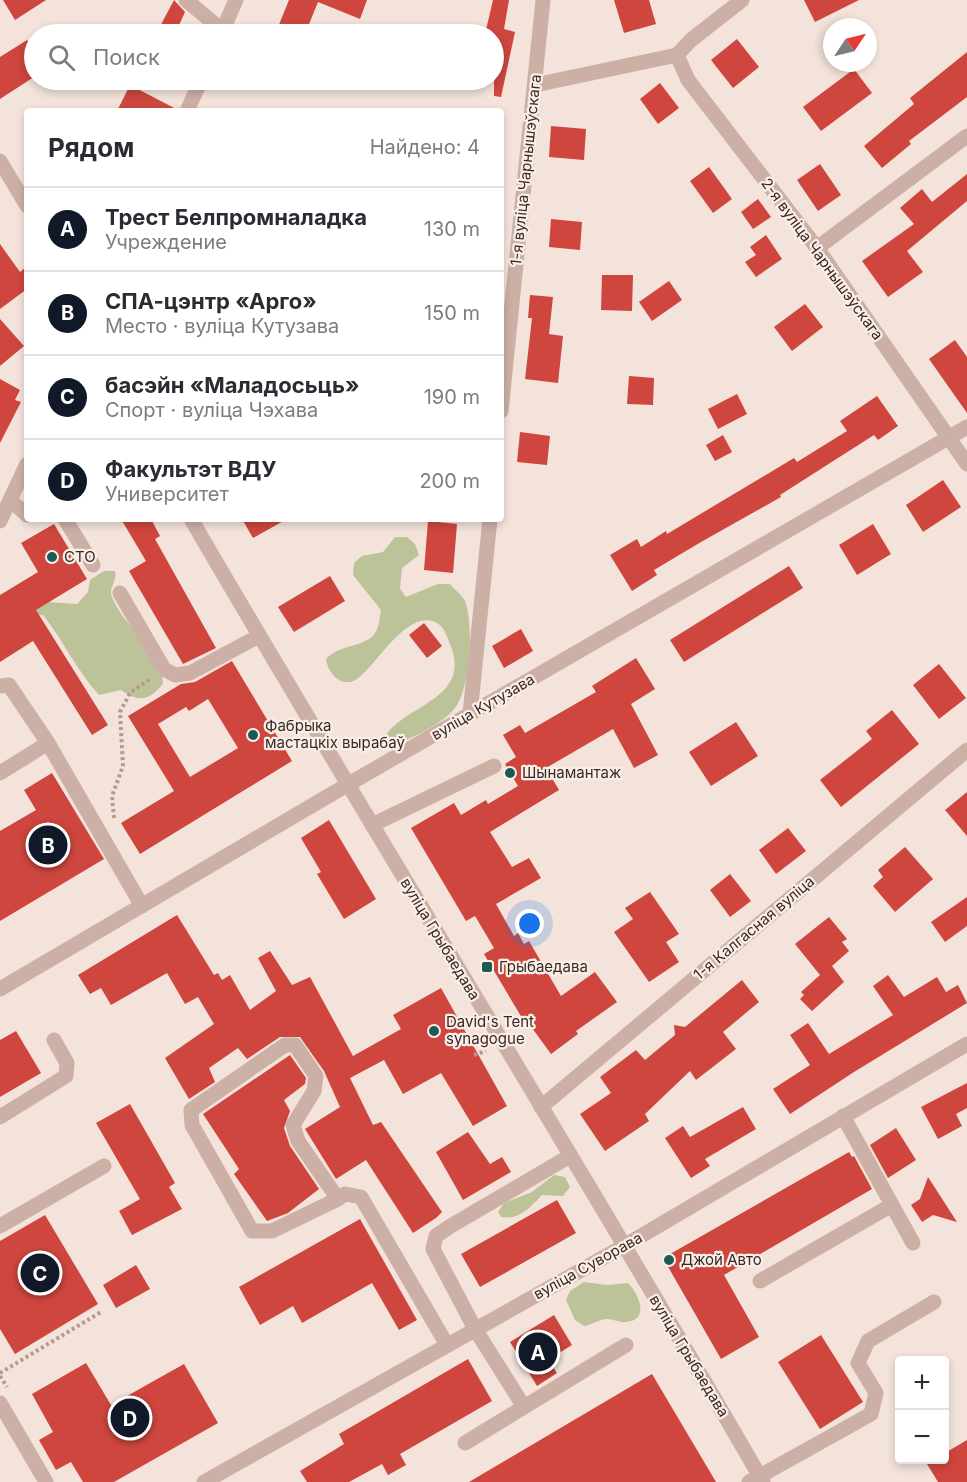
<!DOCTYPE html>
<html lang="ru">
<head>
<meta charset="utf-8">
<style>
	body { margin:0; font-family:Inter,sans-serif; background:#f2f2f3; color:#2b2b33 }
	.controls { position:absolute; right:18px; bottom:18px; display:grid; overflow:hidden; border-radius:6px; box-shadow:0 3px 9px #0003 }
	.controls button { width:54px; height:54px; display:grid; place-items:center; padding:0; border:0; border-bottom:2px solid #e1e1e2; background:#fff; color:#2b2b33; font:30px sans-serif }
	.compass { position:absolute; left:823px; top:18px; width:54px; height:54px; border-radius:50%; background:#fff; box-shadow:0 3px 9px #0003; rotate:55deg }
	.you { position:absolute; left:530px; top:924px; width:21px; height:21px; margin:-15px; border:4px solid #fff; border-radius:50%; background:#1a73e8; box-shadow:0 0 0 9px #1a73e833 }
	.badge { display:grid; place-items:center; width:39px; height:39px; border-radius:50%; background:#111827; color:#fff; font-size:20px; font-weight:700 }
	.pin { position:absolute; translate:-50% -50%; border:3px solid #fff; box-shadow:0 2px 6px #0006 }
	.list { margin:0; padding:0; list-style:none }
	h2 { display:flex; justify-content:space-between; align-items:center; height:78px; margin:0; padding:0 24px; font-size:26px }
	h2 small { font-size:20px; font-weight:400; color:#7c7c81 }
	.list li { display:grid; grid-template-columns:39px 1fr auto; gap:18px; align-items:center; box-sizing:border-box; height:84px; padding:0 24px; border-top:2px solid #e1e1e2 }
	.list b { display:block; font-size:22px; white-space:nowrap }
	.list p { margin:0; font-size:20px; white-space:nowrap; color:#7c7c81 }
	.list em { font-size:20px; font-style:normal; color:#7c7c81 }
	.icon { flex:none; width:33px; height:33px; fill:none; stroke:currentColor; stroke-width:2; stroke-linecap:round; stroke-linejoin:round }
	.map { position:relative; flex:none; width:967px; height:1482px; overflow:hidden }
	.search { position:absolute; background:#fff; box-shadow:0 3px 9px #0003; left:24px; top:24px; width:480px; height:66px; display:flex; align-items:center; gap:15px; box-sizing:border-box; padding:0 21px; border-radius:33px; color:#7c7c81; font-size:22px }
	.panel { position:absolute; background:#fff; box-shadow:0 3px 9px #0003; left:24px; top:108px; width:480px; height:414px; border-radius:6px }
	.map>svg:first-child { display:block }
	.green { fill:#bdc399 }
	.building { fill:#ce463e; fill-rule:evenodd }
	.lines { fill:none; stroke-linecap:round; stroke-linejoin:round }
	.path { stroke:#b8998f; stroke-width:4; stroke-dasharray:3 3; stroke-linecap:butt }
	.minor { stroke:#ccb0a5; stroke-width:15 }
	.poi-dot { fill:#1a5c54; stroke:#fbeee7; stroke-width:2 }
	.labels { text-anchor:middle; stroke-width:4.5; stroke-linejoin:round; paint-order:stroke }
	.street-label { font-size:15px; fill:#372927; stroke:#fbeee7 }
	.poi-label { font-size:15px; fill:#372927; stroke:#fbeee7; text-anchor:start }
</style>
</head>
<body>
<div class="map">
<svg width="967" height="1482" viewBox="0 0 967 1482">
	<rect width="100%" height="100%" fill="#f3e3da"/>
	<g class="green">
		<path d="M395,537h12l8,7 4,11 -17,13 -2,21 6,8 32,-13h12c4,5 12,11 15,17 9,23 5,84 -8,104 -12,19 -46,33 -66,42l-7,-9c20,-34 89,-38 66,-94 -4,-10 -6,-18 -15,-22 -29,-12 -58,43 -78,57 -16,10 -29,-6 -31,-20 13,-15 41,-12 49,-26 4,-6 5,-16 6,-23l-28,-35 1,-12 8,-7 21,-4z"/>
		<path d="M104,571h11c3,9 -7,17 -3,26 12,31 50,53 51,87 -16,18 -24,18 -42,6l-22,5c-23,-25 -35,-54 -56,-80l-43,3 48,-16 29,2 11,-12 2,-12z"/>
		<path d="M554,1175l11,2 5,10 -7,9 -21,-1c-13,13 -22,25 -41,22l-3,-5 6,-9 28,-11z"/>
		<path d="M584,1282l23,3 21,-2c10,10 23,37 -2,39 -6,1 -13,-3 -19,-3 -8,0 -15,6 -23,7l-9,-6 -9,-20 4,-9z"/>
	</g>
	<g class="building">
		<polygon points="3,0 46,0 15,20"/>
		<polygon points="174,0 185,12 175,34 156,34"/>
		<polygon points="289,0 367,0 360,19 318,2 305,34 297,34 278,27"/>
		<polygon points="493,0 509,0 504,29 515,32 501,97 494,96 494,34 485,34"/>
		<polygon points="614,0 649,0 656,24 624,33"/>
		<polygon points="804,0 859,0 815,22"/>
		<polygon points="737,39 759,67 733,88 711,60"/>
		<polygon points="27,40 34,52 34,77 0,99 0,57"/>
		<polygon points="967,52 967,97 909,141 911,144 882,168 864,146 914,104 910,98"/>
		<polygon points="854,69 872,93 821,131 803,107"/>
		<polygon points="660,83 679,108 658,124 640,99"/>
		<polygon points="130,85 178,110 177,111 117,111"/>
		<polygon points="551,126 586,129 584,160 549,157"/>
		<polygon points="820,164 841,195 818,211 797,180"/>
		<polygon points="709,167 732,199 713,213 690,181"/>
		<polygon points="967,174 967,201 907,251 923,272 888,297 862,261 914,224 900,208 922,189 932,202"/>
		<polygon points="758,199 771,217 753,229 741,212"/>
		<polygon points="551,219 582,222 580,250 549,247"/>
		<polygon points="766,235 782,259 756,277 745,262 756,255 750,247"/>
		<polygon points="0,244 20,272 27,266 27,289 0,309"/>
		<polygon points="602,275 633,275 632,311 601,310"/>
		<polygon points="669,281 682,300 652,321 639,302"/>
		<polygon points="530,295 553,297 549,334 563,336 558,383 525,379 532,318 528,318"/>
		<polygon points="805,304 823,327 792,351 774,327"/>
		<polygon points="0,319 24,346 0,366"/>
		<polygon points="955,340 967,357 967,413 929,359"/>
		<polygon points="629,376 654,378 653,405 627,404"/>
		<polygon points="0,379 20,390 15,400 21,402 0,443"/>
		<polygon points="737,394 747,414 718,429 708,409"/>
		<polygon points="877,396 898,426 878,440 874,435 780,495 781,497 701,542 654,570 657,575 632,591 610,555 637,539 641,547 666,531 667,534 794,458 797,462 847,431 840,421"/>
		<polygon points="520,432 550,436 547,465 517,462"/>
		<polygon points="723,435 732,452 715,461 706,445"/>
		<polygon points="943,480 961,507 923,532 906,505"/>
		<polygon points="121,519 151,519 160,536 155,539 216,648 183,664 129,571 146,561"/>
		<polygon points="242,519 287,519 253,538"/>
		<polygon points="428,521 457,524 453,573 424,570"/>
		<polygon points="54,524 87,579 36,610 108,725 92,735 33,641 0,662 0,595 38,572 21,543"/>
		<polygon points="873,524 891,554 857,575 839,545"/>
		<polygon points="789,566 803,588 684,662 670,640"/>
		<polygon points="330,576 345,601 294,632 278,607"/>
		<polygon points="424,623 442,646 427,658 409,635"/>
		<polygon points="521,629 533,651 504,668 492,646"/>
		<polygon points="636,658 655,689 631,704 658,755 634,768 613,729 546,768 559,790 490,832 512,867 529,858 541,878 496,904 514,936 518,933 524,944 529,941 561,996 595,972 617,1002 576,1031 578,1034 551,1054 527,1021 525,1023 484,954 494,948 475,916 466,921 411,828 454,803 461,815 486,800 488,804 518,786 505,764 516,757 503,735 520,725 525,733 596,692 592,686"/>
		<path d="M232,661l60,100 -152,93 -19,-31 53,-32 -46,-75 53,-32 14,-2zM208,699l30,49 -48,29 -32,-53 28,-17 3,4z"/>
		<polygon points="939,664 966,698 939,719 913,685"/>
		<polygon points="892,710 919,744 841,807 820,780 872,739 866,731"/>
		<polygon points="736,722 758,756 711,786 689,752"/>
		<polygon points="52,773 104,859 0,921 0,831 36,810 24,790"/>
		<polygon points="967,792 967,836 945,810"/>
		<polygon points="329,820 376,899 344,919 317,874 321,872 301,838"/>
		<polygon points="788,828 806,851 776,874 759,850"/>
		<polygon points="905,847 933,879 895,912 873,886 883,877 878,870"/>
		<polygon points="730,874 751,901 730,917 710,890"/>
		<polygon points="650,892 679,934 666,942 679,962 649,982 614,932 633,919 625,908"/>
		<polygon points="967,897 967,926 945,942 931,922"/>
		<polygon points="177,915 214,975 218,973 222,980 230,975 250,1010 276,991 258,958 270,951 292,985 310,977 353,1056 401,1029 393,1015 441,988 507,1106 473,1126 441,1073 403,1094 384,1060 350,1078 373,1125 381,1122 442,1212 436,1218 413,1233 366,1160 336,1179 305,1129 340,1107 324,1071 300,1037 280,1037 247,1059 238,1048 209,1068 215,1082 189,1099 165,1058 214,1024 198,997 185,1004 167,973 111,1005 101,988 90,994 78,975"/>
		<polygon points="829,917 847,939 842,942 849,951 832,966 844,982 812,1011 800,999 804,995 801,992 820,975 795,944"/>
		<polygon points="888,975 904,997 937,977 946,992 958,985 967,1003 854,1072 790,1114 773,1089 810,1065 790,1035 808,1023 829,1054 893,1015 873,986"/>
		<polygon points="742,980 759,1002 723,1032 736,1049 696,1080 690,1071 645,1114 649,1121 605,1151 580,1114 611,1093 600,1077 636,1050 645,1060 675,1035 674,1025 685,1027"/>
		<polygon points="16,1031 41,1073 0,1097 0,1040"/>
		<polygon points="290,1055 306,1078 305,1084 284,1100 290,1111 284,1128 290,1146 319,1189 288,1213 267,1221 234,1174 239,1169 203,1114"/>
		<polygon points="967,1083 967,1108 956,1114 962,1126 938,1139 921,1107"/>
		<polygon points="130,1104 175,1183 169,1187 182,1209 132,1235 119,1211 140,1199 96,1123"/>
		<polygon points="743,1107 756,1129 705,1159 710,1166 691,1178 665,1138 683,1126 690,1137"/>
		<polygon points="896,1128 916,1160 888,1178 870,1145"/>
		<polygon points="468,1132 490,1164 502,1157 511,1172 463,1200 436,1152"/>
		<polygon points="849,1152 852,1157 854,1156 872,1189 724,1275 759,1337 721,1359 663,1258"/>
		<polygon points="928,1177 957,1222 933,1215 922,1222 911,1205 920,1199"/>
		<polygon points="557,1200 576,1233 480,1287 461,1254"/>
		<polygon points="45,1215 98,1304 15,1354 0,1329 0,1241"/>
		<polygon points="360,1219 417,1320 399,1330 372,1283 302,1323 293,1306 260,1325 239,1287"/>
		<polygon points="136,1265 150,1289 116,1308 103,1285"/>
		<polygon points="554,1315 572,1345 548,1360 557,1373 537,1386 510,1342"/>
		<polygon points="821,1335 863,1402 820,1429 778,1362"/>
		<polygon points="468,1359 492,1401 400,1454 406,1465 388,1475 382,1464 349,1482 307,1482 300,1471 344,1444 339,1434"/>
		<polygon points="86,1363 111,1405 184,1364 218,1423 114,1482 83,1482 71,1462 56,1470 39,1440 53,1432 32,1394"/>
		<polygon points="652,1374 716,1482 469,1482"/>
		<polygon points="967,1440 967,1482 938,1482 927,1464 934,1460 945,1460 945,1453"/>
	</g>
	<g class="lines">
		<g class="path">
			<polyline points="114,818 112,796 123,766 120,712 130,693 150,679"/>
			<polyline points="474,1055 486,1051"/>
			<polyline points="0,1373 101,1312"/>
			<polyline points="0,1376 7,1387"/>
		</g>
		<g class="minor">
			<polyline points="186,0 223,31"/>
			<polyline points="221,34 236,0"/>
			<polyline points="677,55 688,80 817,248 967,464"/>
			<polyline points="535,85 677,55 691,40 742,0"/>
			<polyline points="187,111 201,80"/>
			<polyline points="0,161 27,206"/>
			<polyline points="817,248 967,136"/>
			<polyline points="501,411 543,0"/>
			<polyline points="10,500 27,515"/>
			<polyline points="65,519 93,565"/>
			<path d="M191,519c188,323 386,640 572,963"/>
			<polyline points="0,521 27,464"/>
			<polyline points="120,593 164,669 175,675 190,673 259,636"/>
			<polyline points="0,686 9,685 48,743 142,906"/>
			<polyline points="470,714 490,519"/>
			<polyline points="0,773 48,743"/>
			<polyline points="372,825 494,766"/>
			<polyline points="0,989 347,785 967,427"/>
			<polyline points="541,1107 967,750"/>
			<polyline points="0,1117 66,1076 67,1063 54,1040"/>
			<polyline points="338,1199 298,1141 293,1125 314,1091 316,1076 295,1045 285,1045 191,1110 192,1125 252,1231 272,1231 338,1199 345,1194 361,1197 447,1345"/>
			<polyline points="892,1205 913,1243"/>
			<polyline points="0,1226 104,1166"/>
			<polyline points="760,1281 892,1205 843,1116"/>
			<polyline points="0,1403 46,1482"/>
			<polyline points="524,1407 475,1329 433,1249 436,1236 449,1227 570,1156"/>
			<polyline points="465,1443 626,1345"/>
			<polyline points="204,1482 624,1246 967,1044"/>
			<polyline points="749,1482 871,1414 876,1393 858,1363 868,1341 934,1302"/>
		</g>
	</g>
	<g class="poi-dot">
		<circle cx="52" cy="557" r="6"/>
		<circle cx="253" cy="735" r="6"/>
		<circle cx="510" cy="773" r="6"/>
		<rect x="481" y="961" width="12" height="12" rx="3"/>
		<circle cx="434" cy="1031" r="6"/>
		<circle cx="669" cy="1260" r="6"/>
	</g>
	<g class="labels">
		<g class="street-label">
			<text transform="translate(526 170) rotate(-84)" y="5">1-я вуліца Чарнышэўскага</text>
			<text transform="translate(822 259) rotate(54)" y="5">2-я вуліца Чарнышэўскага</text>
			<text transform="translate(483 707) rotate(-30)" y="5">вуліца Кутузава</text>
			<text transform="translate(754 928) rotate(-40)" y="5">1-я Калгасная вуліца</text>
			<text transform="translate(440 939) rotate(59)" y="5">вуліца Грыбаедава</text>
			<text transform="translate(588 1266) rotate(-29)" y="5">вуліца Суворава</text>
			<text transform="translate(689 1356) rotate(59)" y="5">вуліца Грыбаедава</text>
		</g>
		<g class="poi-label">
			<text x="64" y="562">СТО</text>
			<text x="265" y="731">Фабрыка<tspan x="265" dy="17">мастацкіх вырабаў</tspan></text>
			<text x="522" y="778">Шынамантаж</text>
			<text x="499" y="972">Грыбаедава</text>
			<text x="446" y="1027">David's Tent<tspan x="446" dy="17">synagogue</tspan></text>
			<text x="681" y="1265">Джой Авто</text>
		</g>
	</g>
</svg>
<div class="controls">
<button>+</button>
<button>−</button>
</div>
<svg class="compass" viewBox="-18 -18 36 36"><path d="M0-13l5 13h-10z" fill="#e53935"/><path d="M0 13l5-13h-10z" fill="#7c7c81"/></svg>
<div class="you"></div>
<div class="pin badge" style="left:538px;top:1352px">A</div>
<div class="pin badge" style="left:48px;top:845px">B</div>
<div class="pin badge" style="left:40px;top:1273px">C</div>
<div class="pin badge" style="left:130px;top:1418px">D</div>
<div class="search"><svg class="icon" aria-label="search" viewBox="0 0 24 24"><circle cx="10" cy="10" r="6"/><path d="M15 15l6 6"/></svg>Поиск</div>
<section class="panel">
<h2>Рядом<small>Найдено: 4</small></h2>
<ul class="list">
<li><span class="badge">A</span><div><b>Трест Белпромналадка</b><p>Учреждение</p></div><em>130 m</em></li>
<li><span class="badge">B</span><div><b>СПА-цэнтр «Арго»</b><p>Место · вуліца Кутузава</p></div><em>150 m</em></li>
<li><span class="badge">C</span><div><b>басэйн «Маладосьць»</b><p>Спорт · вуліца Чэхава</p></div><em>190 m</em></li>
<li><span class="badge">D</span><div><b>Факультэт ВДУ</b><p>Университет</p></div><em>200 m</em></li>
</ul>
</section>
</div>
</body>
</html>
